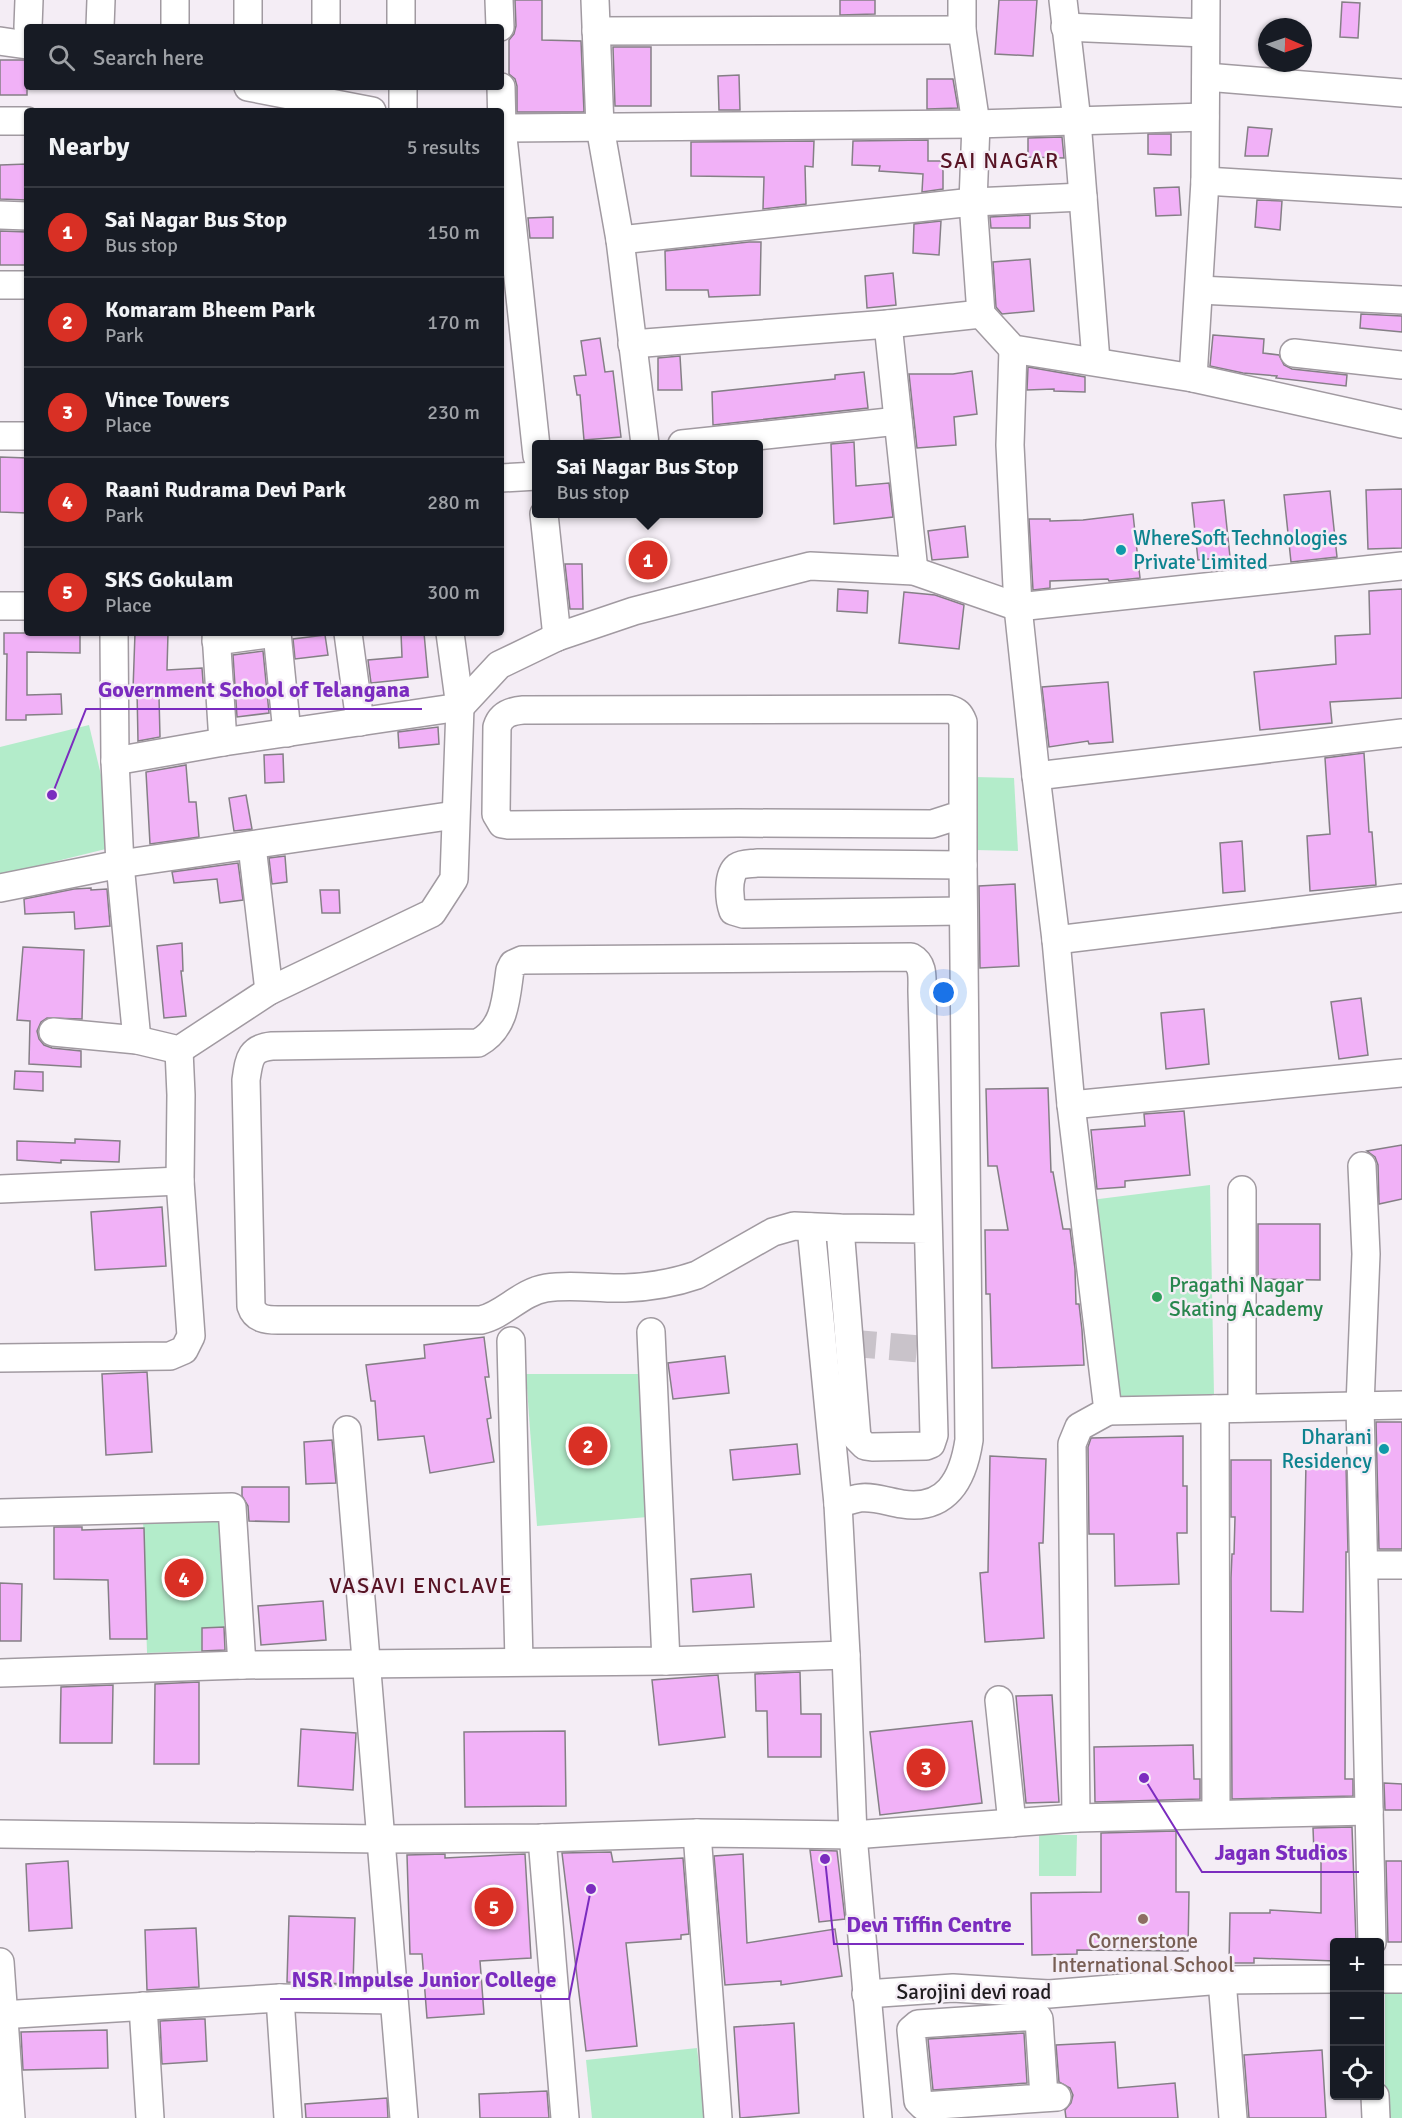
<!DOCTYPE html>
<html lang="en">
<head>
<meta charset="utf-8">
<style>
	body { margin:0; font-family:Signika,sans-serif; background:#242831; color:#f1f3f6 }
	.controls { position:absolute; right:18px; bottom:18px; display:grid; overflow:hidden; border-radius:6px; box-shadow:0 2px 4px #0004 }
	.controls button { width:54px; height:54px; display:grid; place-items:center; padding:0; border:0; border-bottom:2px solid #363941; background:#171b24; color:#f1f3f6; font:30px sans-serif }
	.compass { position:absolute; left:1258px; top:18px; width:54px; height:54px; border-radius:50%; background:#171b24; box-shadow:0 2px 4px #0004; rotate:92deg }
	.you { position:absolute; left:944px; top:993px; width:21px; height:21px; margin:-15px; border:4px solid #fff; border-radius:50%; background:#1a73e8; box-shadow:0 0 0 9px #1a73e833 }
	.badge { display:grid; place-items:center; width:39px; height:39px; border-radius:50%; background:#d93025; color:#fff; font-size:20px; font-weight:700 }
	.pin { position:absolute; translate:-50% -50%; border:3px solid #fff; box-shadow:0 2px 6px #0006 }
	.popup { position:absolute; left:532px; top:440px; width:231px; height:78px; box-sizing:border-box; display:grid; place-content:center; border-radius:6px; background:#171b24; filter:drop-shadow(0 2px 4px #0005); font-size:20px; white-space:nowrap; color:#9ea1a6 }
	.popup b { font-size:22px; color:#f1f3f6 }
	.popup::after { content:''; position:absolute; left:50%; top:100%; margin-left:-12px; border:12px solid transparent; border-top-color:#171b24 }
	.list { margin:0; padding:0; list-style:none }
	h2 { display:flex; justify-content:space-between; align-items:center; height:78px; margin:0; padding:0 24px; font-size:26px }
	h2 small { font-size:20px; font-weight:400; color:#9ea1a6 }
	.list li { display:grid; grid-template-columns:39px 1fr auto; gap:18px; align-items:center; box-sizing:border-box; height:90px; padding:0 24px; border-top:2px solid #363941 }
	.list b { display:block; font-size:22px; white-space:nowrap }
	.list p { margin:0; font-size:20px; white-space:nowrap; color:#9ea1a6 }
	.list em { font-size:20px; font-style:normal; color:#9ea1a6 }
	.icon { flex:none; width:33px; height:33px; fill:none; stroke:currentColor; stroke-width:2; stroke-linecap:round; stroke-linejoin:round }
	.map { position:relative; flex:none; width:1402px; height:2118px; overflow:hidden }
	.search { position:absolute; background:#171b24; box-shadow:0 2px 4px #0004; left:24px; top:24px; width:480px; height:66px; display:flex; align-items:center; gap:15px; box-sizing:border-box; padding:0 21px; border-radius:6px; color:#9ea1a6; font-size:22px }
	.panel { position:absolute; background:#171b24; box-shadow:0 2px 4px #0004; left:24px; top:108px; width:480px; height:528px; border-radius:6px }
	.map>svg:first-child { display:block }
	.green { fill:#b3ecca }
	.building { fill:#f1b1f7; stroke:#857f86; stroke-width:1.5 }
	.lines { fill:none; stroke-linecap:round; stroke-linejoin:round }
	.street-tunnel { stroke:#c9c3ca; stroke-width:27; stroke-dasharray:27 14; stroke-linecap:butt }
	.street-casing { stroke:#a19aa1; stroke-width:30 }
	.street { stroke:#fff; stroke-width:27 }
	.culture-dot { fill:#0f9aa8; stroke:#f4edf5; stroke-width:2 }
	.leisure-dot { fill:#2e9e5b; stroke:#f4edf5; stroke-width:2 }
	.education-dot { fill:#8d6e63; stroke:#f4edf5; stroke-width:2 }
	.labels { text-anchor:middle; stroke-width:5; stroke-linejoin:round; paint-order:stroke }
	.culture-label { font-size:21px; fill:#0d838f; stroke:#f4edf5; text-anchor:start }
	.leisure-label { font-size:21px; fill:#27864d; stroke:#f4edf5; text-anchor:start }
	.education-label { font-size:21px; fill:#785e54; stroke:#f4edf5 }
	.street-label { font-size:21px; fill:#1f1c1f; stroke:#f4edf5 }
	.neighbourhood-label { font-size:22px; letter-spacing:1.5px; fill:#581425; stroke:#f4edf5 }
	.leader { fill:none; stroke:#7b2cbf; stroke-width:2 }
	.callout-dot { fill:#7b2cbf; stroke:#f4edf5; stroke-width:2 }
	.callout-label { font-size:22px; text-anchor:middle; font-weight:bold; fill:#7b2cbf; stroke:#f4edf5; stroke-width:5; stroke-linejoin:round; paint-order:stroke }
</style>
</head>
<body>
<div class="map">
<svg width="1402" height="2118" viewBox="0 0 1402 2118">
	<rect width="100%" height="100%" fill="#f4edf5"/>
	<g class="green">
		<polygon points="89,725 118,846 0,875 0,747"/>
		<polygon points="975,777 1014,778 1018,851 975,850"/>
		<polygon points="1210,1185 1214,1395 1112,1399 1091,1200"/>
		<polygon points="526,1374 643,1374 648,1517 537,1526"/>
		<polygon points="221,1515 225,1650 147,1653 143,1517"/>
		<polygon points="1039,1835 1077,1835 1076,1876 1039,1876"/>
		<rect x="1385" y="1992" width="17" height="126"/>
		<polygon points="697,2048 705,2118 592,2118 586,2060"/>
	</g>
	<g class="building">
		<polygon points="515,0 542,0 542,40 581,41 584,112 517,112 517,86 515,79 509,74 509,40 514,34 516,26"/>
		<polygon points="840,0 875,0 875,14 840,15"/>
		<polygon points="999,0 1037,0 1033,56 995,54"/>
		<polygon points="1342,2 1360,3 1358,38 1340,37"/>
		<polygon points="613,47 651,47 651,106 615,106"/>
		<rect x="0" y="60" width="27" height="35"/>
		<polygon points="739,75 740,110 719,110 718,76"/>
		<polygon points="927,79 953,79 958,108 927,109"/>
		<polygon points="1248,127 1272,129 1268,156 1245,156"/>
		<polygon points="1148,134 1171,134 1171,155 1148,154"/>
		<polygon points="1062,137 1064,158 1028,157 1028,138"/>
		<polygon points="928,140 928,161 943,161 943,189 922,192 923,174 879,171 880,166 852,165 853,141"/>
		<polygon points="814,141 813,167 805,166 806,204 763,209 764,177 691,176 691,142"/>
		<polygon points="27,164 27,200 0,199 0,165"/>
		<polygon points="1179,187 1181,215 1156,216 1154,188"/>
		<polygon points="1257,200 1282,201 1280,230 1255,227"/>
		<polygon points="1030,215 1030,228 991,228 990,217"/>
		<polygon points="553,217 553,238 530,238 528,218"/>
		<polygon points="941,221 939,255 913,253 914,224"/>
		<polygon points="0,231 27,232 27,265 0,265"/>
		<polygon points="749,242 761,242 760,295 709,297 708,290 666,290 665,251"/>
		<polygon points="1030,259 1034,311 1002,314 996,307 993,262"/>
		<polygon points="893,273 896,305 867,308 865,276"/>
		<polygon points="1361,314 1402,316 1402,332 1360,328"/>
		<polygon points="1213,335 1264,339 1263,353 1279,355 1284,365 1292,369 1347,375 1346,386 1276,378 1277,376 1243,373 1210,366"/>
		<polygon points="600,338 605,372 613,371 621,437 584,440 580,395 577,395 574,376 586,375 581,341"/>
		<polygon points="680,356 682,390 658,390 658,358"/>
		<polygon points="1028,367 1085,377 1085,392 1054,391 1054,389 1027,390"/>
		<polygon points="972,371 977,414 954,417 956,445 917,448 909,374 953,374"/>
		<polygon points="864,372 868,408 713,425 712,392 835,379 835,375"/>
		<polygon points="854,442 856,486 889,483 893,517 834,524 831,444"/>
		<polygon points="0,457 27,458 27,513 0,512"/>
		<polygon points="1402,489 1402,548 1368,549 1366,490"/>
		<polygon points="1330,491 1337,557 1291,562 1284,495"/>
		<polygon points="1224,500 1230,557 1198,560 1192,503"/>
		<polygon points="1133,514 1140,578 1109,581 1108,579 1050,581 1050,588 1033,590 1029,519 1050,519 1050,521 1083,520"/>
		<polygon points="965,526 968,557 932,560 928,531"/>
		<polygon points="565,564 582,564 583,609 570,609"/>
		<polygon points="838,589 868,591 867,613 837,611"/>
		<polygon points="1402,589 1402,698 1330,702 1332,723 1260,730 1254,672 1336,664 1335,636 1370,634 1369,591"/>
		<polygon points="904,592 935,595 964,605 959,649 899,643"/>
		<polygon points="4,633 80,633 80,653 27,652 27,695 61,694 62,714 26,715 26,720 6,720 7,654 4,654"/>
		<polygon points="135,633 168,633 167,670 202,668 204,695 159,697 160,737 138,741 137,690 133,690"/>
		<polygon points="401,633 424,633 428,677 371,683 368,660 402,657"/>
		<polygon points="325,635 328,655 295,659 293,639"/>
		<polygon points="263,651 269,713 237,717 233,655"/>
		<polygon points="1108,682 1113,742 1089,744 1088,741 1049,747 1042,687"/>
		<polygon points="438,727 439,744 399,748 398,732"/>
		<polygon points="1364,753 1369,832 1372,832 1376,885 1310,891 1307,836 1330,834 1325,758"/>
		<polygon points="283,754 284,782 265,783 264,755"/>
		<polygon points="186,765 189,802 196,802 199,837 150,844 146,772"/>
		<polygon points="246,795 252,829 234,831 229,798"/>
		<polygon points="1242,841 1245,891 1223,893 1220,843"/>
		<polygon points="285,856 287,882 272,884 269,858"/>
		<polygon points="238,863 243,900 220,903 217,879 174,883 172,872"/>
		<polygon points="1015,884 1019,966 980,968 979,886"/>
		<polygon points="91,888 91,890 107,889 110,926 75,929 74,912 25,914 24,899 74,889"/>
		<polygon points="320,890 339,890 340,913 322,913"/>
		<polygon points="182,943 183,971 181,971 186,1016 164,1018 157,946"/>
		<polygon points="23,947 84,950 82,1019 47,1018 41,1022 37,1031 39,1039 44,1045 52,1048 81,1051 81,1067 29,1064 30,1021 17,1020"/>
		<polygon points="1361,998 1368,1055 1339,1059 1331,1002"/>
		<polygon points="1204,1009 1209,1064 1166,1069 1161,1013"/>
		<polygon points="15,1071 43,1072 43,1091 14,1089"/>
		<polygon points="1048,1088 1051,1172 1053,1172 1063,1229 1070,1229 1075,1269 1076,1304 1079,1304 1082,1330 1084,1365 992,1368 990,1294 986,1294 985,1230 1008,1230 997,1166 988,1166 986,1089"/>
		<polygon points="1184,1111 1190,1175 1125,1181 1125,1187 1097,1189 1091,1130 1145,1126 1144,1114"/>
		<polygon points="75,1139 120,1141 119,1162 61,1160 61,1163 17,1160 17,1141 75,1143"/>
		<polygon points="1402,1145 1402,1199 1379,1204 1378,1165 1375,1157 1367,1151"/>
		<polygon points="162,1207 166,1266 95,1270 91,1212"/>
		<polygon points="1258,1224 1320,1224 1320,1280 1258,1279"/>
		<polygon points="484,1337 489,1377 485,1377 491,1418 487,1419 494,1462 430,1473 424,1436 378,1440 375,1401 371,1401 366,1365 425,1358 424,1345"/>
		<polygon points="725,1356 729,1393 673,1399 668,1363"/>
		<polygon points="147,1372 152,1452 106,1455 102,1374"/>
		<polygon points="1376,1422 1402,1422 1402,1549 1379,1549"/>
		<polygon points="1183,1436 1183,1486 1187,1486 1187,1533 1177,1533 1179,1584 1115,1586 1114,1534 1089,1534 1088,1447 1091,1438"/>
		<polygon points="332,1440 336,1483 306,1484 304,1442"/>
		<polygon points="797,1444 800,1474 733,1480 730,1450"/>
		<polygon points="990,1456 1046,1459 1043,1543 1039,1543 1044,1638 985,1642 980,1573 988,1572"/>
		<polygon points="1231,1460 1271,1460 1271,1611 1303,1612 1306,1463 1346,1464 1348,1552 1346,1552 1345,1779 1353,1779 1353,1796 1232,1799 1231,1578 1232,1554 1234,1554 1235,1517 1231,1517"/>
		<polygon points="242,1487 289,1487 289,1522 249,1521 248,1506 242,1496"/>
		<polygon points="54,1527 82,1527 82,1530 144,1528 147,1639 110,1639 108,1580 54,1579"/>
		<polygon points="751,1574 754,1607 693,1612 691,1579"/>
		<polygon points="0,1583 22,1584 21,1641 0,1641"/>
		<polygon points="323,1601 326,1640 261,1645 258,1606"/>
		<polygon points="224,1627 225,1650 202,1651 202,1628"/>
		<polygon points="800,1672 801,1714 821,1714 821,1757 768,1757 767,1711 756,1711 755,1674"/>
		<polygon points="718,1675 725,1737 659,1745 652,1680"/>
		<polygon points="199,1682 199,1764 154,1764 155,1684"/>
		<polygon points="113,1685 112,1743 60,1743 61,1687"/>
		<polygon points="1052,1695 1059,1802 1026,1803 1016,1696"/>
		<polygon points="972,1721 982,1803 880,1815 870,1732"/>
		<polygon points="301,1729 356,1733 353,1790 298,1786"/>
		<polygon points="565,1731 566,1806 465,1807 464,1732"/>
		<polygon points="1193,1745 1194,1779 1200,1779 1200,1799 1095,1802 1094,1747"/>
		<polygon points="1384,1783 1402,1784 1402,1810 1385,1810"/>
		<polygon points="1352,1827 1356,1942 1335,1942 1335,1961 1254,1958 1254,1963 1229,1963 1230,1913 1270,1913 1270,1910 1321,1913 1321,1853 1314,1853 1313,1828"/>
		<polygon points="1176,1831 1176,1892 1189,1892 1188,1951 1077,1950 1077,1954 1032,1955 1031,1893 1101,1892 1101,1833"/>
		<polygon points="810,1850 837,1851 845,1919 819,1922"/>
		<polygon points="611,1852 613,1862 683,1858 689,1934 681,1935 681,1939 626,1943 637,2046 586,2051 562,1853"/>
		<polygon points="445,1854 445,1858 525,1854 531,1958 480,1961 484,2014 427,2018 422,1954 410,1954 407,1855"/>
		<polygon points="743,1854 747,1943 835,1929 842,1976 781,1985 781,1981 725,1985 714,1856"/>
		<polygon points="68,1861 72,1928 29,1931 26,1864"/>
		<polygon points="1386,1861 1402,1861 1402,1942 1388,1942"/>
		<polygon points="289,1916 355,1918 353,1984 287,1982"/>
		<polygon points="196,1928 199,1987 147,1990 145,1930"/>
		<polygon points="200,2019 205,2019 207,2061 162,2064 160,2021"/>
		<polygon points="794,2023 799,2113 740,2118 734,2027"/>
		<polygon points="107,2030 108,2068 23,2070 21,2032"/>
		<polygon points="1024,2033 1027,2083 933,2090 928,2039"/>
		<polygon points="1115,2042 1118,2088 1175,2083 1178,2118 1066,2118 1065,2110 1071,2103 1073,2095 1070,2088 1059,2082 1056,2045"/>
		<polygon points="1322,2050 1326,2118 1249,2118 1244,2055"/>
		<polygon points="547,2091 549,2118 480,2118 479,2094"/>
		<polygon points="387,2098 388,2118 306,2118 305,2104"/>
	</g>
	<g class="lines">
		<polyline class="street-tunnel" points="849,1343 931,1350"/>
		<g class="street-casing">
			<g id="street">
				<polyline points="248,0 248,27"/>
				<polyline points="326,0 326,27"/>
				<polyline points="401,0 401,27"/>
				<polyline points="499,0 500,27"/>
				<polyline points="595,0 600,127 620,240 645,444"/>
				<polyline points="962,0 962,30 976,124 973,202 981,314 1013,349 1193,378 1402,424"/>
				<polyline points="1063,0 1077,121 1096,361"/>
				<polyline points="28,27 29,0"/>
				<polyline points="100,27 101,0"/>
				<polyline points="175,27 175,0"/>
				<polyline points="1065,27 1205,33"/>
				<polyline points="596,31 962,30"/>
				<polyline points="0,41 27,45"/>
				<polyline points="1206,77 1402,93"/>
				<polyline points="248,87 372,111"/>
				<polyline points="403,87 403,111"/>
				<polyline points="501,87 502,128 537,456"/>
				<polyline points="0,121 27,121"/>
				<polyline points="501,128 976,124 1205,117"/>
				<polyline points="1205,181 1402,193"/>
				<polyline points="0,215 27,216"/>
				<polyline points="620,240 973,202 1083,197"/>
				<polyline points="0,285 27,285"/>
				<polyline points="1199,290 1402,300"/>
				<polyline points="888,324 914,571"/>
				<polyline points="632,344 888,324 981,314"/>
				<polyline points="1013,349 1010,445 1018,607 1036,776 1056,940 1071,1105 1108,1411 1079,1427 1072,1444 1076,1818"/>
				<polyline points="1294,353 1402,365"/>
				<polyline points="1193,378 1205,181 1206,0"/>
				<polyline points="0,436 27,436"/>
				<polyline points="682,444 898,421"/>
				<polyline points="501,478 537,476"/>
				<polyline points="544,514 557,637"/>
				<polyline points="0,606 27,606"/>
				<polyline points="114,633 115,761 120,864 137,1040"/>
				<polyline points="216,633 223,742"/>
				<polyline points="277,633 287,733"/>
				<polyline points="348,633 360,722"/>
				<polyline points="216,641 276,633"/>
				<polyline points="115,761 223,742 460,707 499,665 557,637 634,611 810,566 914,571 1018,607 1402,566"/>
				<polyline points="1036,776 1402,733"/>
				<polyline points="252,846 269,991"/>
				<path d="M963,865l-206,-2c-6,1 -14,0 -20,4 -10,8 -8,33 -4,44l10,3 220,-3"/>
				<polyline points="0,888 120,864 455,815"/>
				<polyline points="1056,940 1402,898"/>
				<polyline points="53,1032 137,1040 179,1050 269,991 432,913 454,879 460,707 450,633"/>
				<polyline points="1071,1105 1402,1073"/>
				<polyline points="1362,1166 1366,1254 1360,1406 1372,1942"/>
				<polyline points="0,1189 180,1181"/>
				<polyline points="1242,1190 1242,1408"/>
				<polyline points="811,1227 838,1504 846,1655 853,1835 878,2118"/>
				<path d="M840,1228l-46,-2 -21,6 -76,43c-23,8 -48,12 -72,13 -26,1 -53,-4 -79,0 -25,4 -42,27 -65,32h-203c-12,0 -23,-1 -27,-14l-5,-226c3,-19 3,-32 26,-34l206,-3c28,-15 28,-46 32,-73l3,-6 9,-4 389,-3c13,7 11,20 11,34l12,444 -3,9 -5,2 -54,1 -7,-1 -8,-8 -17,-210 88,1"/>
				<polyline points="651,1332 666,1661"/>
				<polyline points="511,1341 519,1661"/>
				<polyline points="0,1358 170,1356 184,1350 191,1336 180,1181 181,1095 179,1050"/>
				<polyline points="1215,1409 1216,1814"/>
				<polyline points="1108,1411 1402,1405"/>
				<polyline points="347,1430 404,2118"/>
				<path d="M838,1504c7,-2 15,-5 22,-6 13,-2 29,4 42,6 44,7 61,-24 67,-64l-6,-575v-143c-3,-8 -6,-11 -14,-13l-426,1c-12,1 -22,4 -26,17l-1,87 6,10 6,1 231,-2 193,1 31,-10"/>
				<polyline points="0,1513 232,1507 242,1665"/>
				<polyline points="1364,1565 1402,1565"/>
				<polyline points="0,1673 242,1665 666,1661 846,1655"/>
				<polyline points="999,1700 1012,1823"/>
				<polyline points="697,1833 718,2118"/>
				<polyline points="0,1834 379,1839 542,1838 697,1833 853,1835 1076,1818 1369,1811"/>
				<polyline points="542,1838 565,2118"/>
				<polyline points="0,1962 11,2118"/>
				<polyline points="1380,1979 1402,1979"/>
				<polyline points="1222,1980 1233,2118"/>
				<polyline points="866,1994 953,1988 1049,1994 1222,1980 1334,1979"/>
				<polyline points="280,1998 288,2118"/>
				<polyline points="143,2006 150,2118"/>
				<polyline points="0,2015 280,1998 393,2000"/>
				<polyline points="1375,2096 1376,2118"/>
				<polyline points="1044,2097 1039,2019 1037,2016 918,2024 911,2030 918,2101 923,2106 1057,2097"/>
			</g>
		</g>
		<use href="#street" class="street"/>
	</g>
	<g class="culture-dot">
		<circle cx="1121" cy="550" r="6"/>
		<circle cx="1384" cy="1449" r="6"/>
	</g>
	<circle class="leisure-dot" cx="1157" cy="1297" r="6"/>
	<circle class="education-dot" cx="1143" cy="1919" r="6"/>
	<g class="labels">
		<g class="culture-label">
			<text x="1133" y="545">WhereSoft Technologies<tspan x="1133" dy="24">Private Limited</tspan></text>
			<text x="1372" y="1444" text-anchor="end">Dharani<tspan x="1372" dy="24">Residency</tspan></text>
		</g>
		<g class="leisure-label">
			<text x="1169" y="1292">Pragathi Nagar<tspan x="1169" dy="24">Skating Academy</tspan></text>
		</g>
		<g class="education-label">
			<text x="1143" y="1948">Cornerstone<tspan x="1143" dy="24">International School</tspan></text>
		</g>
		<g class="street-label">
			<text x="974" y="1999">Sarojini devi road</text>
		</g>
		<g class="neighbourhood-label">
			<text x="1000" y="168">SAI NAGAR</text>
			<text x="421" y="1593">VASAVI ENCLAVE</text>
		</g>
	</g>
	<path class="leader" d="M52 795L86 709H422M1144 1778L1202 1872H1359M825 1859L834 1944H1024M591 1889L569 1999H280"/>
	<g class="callout-dot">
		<circle cx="52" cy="795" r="6"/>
		<circle cx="1144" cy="1778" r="6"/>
		<circle cx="825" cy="1859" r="6"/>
		<circle cx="591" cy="1889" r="6"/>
	</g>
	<g class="callout-label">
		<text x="254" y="697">Government School of Telangana</text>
		<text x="1281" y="1860">Jagan Studios</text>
		<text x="929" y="1932">Devi Tiffin Centre</text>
		<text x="424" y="1987">NSR Impulse Junior College</text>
	</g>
</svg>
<div class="controls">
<button>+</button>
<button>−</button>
<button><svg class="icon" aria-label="locate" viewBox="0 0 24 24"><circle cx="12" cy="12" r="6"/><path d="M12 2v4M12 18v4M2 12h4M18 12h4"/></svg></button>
</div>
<svg class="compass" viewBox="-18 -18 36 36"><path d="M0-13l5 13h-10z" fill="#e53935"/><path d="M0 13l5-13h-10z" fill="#9ea1a6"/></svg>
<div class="you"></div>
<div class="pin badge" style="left:648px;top:560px">1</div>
<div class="popup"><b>Sai Nagar Bus Stop</b>Bus stop</div>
<div class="pin badge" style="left:588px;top:1446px">2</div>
<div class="pin badge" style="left:926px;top:1768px">3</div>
<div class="pin badge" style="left:184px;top:1578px">4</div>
<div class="pin badge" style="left:494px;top:1907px">5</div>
<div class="search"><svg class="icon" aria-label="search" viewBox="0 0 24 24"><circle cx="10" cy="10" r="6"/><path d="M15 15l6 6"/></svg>Search here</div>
<section class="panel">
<h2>Nearby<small>5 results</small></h2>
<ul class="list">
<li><span class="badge">1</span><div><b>Sai Nagar Bus Stop</b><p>Bus stop</p></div><em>150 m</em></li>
<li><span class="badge">2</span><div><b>Komaram Bheem Park</b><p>Park</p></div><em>170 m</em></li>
<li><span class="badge">3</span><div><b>Vince Towers</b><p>Place</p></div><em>230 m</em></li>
<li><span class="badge">4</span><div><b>Raani Rudrama Devi Park</b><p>Park</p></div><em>280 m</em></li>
<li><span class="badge">5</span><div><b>SKS Gokulam</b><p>Place</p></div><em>300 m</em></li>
</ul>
</section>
</div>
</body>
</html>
